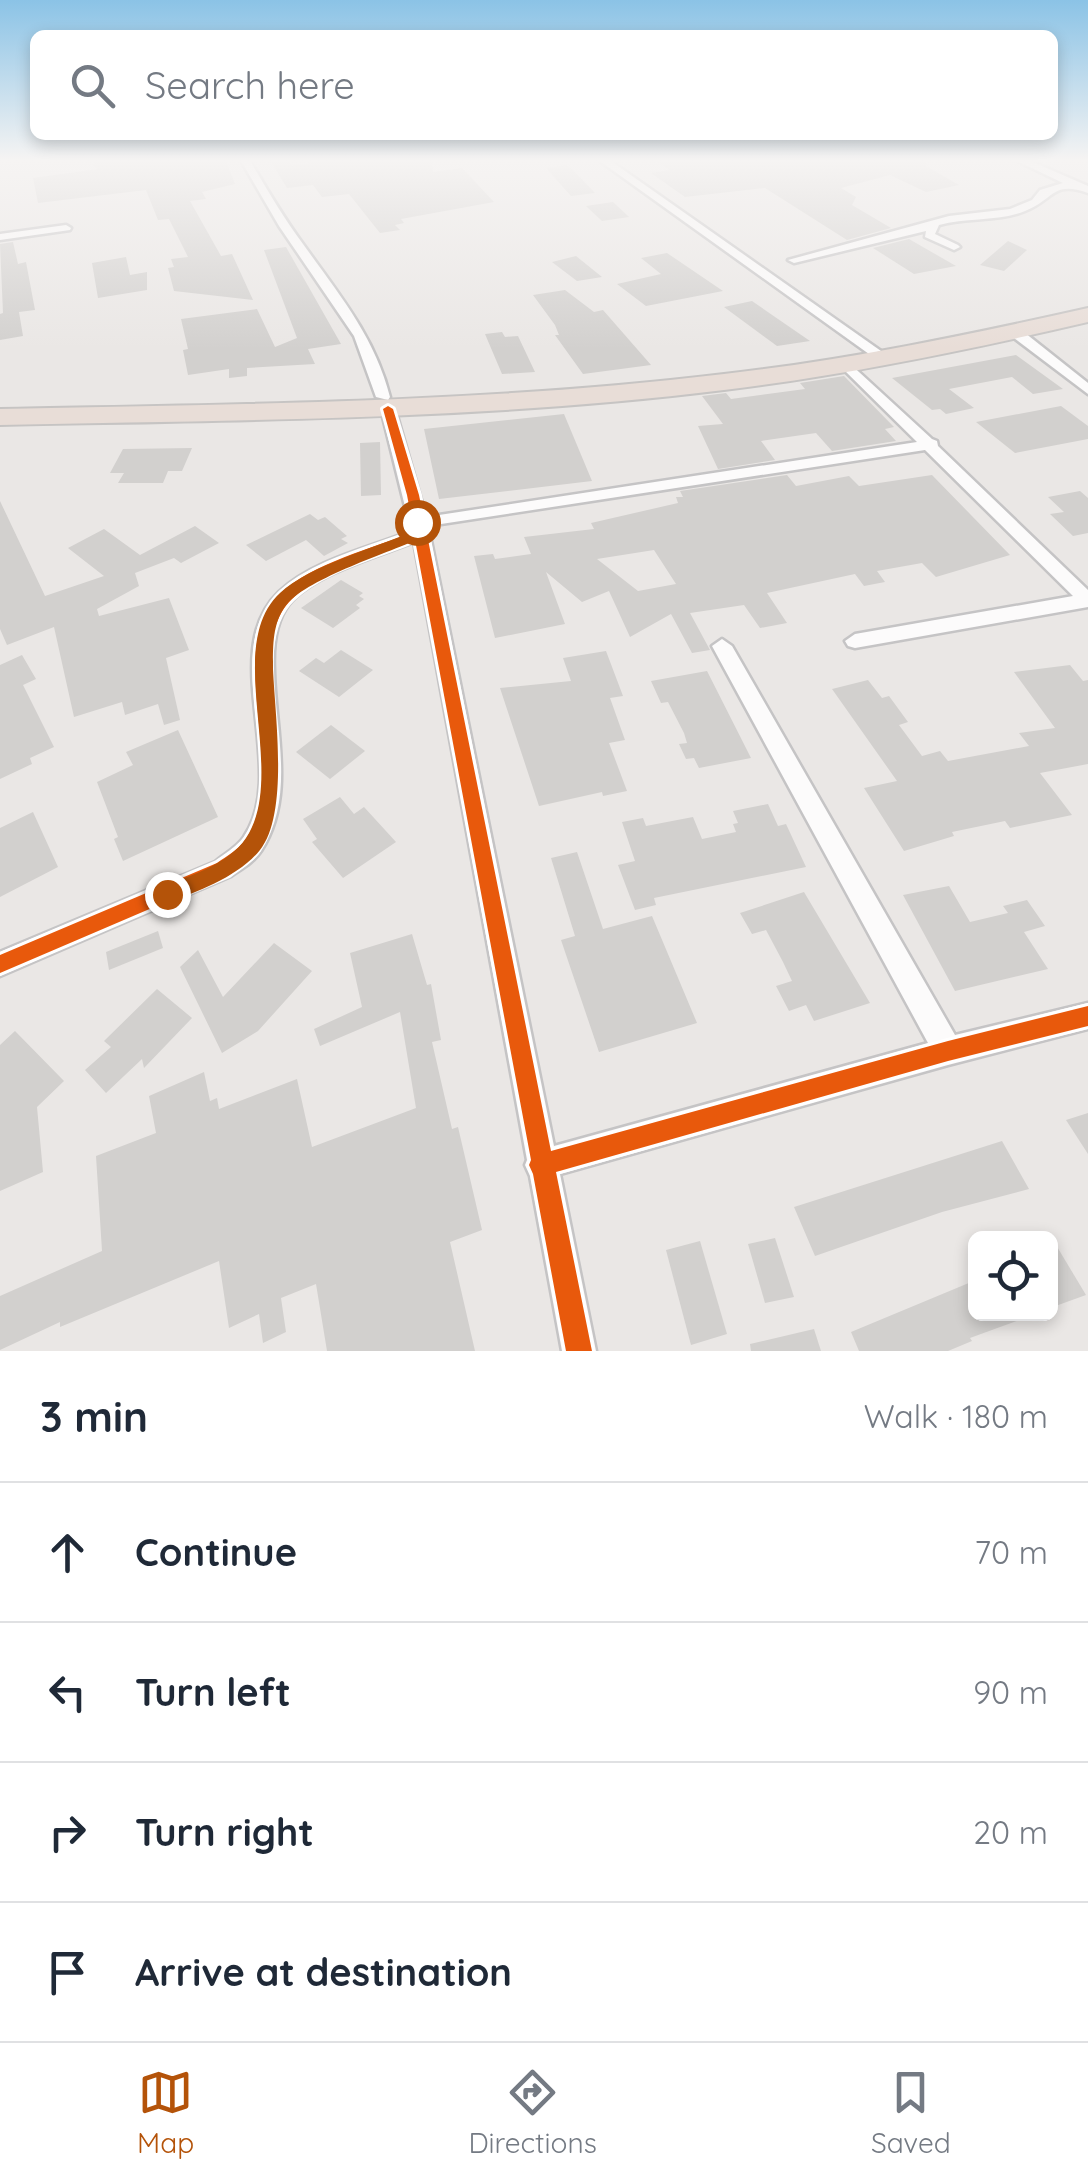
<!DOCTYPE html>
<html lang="en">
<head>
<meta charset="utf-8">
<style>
	body { margin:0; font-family:Quicksand,sans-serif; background:#f2f2f3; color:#1f2937 }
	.controls { position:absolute; right:30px; bottom:30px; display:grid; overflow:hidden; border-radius:15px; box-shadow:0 5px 15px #0003 }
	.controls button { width:90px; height:90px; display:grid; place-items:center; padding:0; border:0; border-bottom:2px solid #e0e1e3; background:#fff; color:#1f2937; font:50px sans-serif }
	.stop { position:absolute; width:30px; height:30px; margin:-22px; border:8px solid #b45309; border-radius:50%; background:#fff }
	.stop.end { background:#b45309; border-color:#fff; box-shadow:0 2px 10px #0008 }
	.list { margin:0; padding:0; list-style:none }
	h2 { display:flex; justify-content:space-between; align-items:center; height:130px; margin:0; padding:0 40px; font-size:42px }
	h2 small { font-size:32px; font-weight:400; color:#747a83 }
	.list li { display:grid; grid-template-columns:65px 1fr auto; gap:30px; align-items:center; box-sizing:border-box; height:140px; padding:0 40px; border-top:2px solid #e0e1e3 }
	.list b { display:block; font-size:38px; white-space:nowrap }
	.list em { font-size:32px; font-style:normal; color:#747a83 }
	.icon { flex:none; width:55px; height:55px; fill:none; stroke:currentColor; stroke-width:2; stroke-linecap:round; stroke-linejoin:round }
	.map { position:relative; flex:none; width:1088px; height:1351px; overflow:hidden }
	.search { position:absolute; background:#fff; box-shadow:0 5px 15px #0003; left:30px; right:30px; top:30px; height:110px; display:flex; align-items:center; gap:25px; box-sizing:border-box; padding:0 35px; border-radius:15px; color:#747a83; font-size:38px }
	.sheet { height:690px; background:#fff }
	nav { display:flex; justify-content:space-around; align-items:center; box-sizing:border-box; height:140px; border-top:2px solid #e0e1e3; background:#fff; font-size:28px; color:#747a83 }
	nav a { display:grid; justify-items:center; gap:5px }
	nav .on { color:#b45309 }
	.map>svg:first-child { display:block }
	.building { fill:#d2d0ce; fill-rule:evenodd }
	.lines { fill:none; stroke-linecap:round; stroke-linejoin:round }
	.street-casing { stroke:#c5c4c5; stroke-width:5 }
	.highway-casing { stroke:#c6c4c3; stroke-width:4 }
	.street { fill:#fcfbfb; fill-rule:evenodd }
	.highway { fill:#e8ddd7; fill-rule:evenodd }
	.cycleway-casing { stroke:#fff; stroke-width:6 }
	.cycleway { fill:#e8590c; fill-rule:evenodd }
	.route { fill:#b45309 }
</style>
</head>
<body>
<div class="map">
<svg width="1088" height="1351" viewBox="0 0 1088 1351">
	<rect width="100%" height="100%" fill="#eae7e5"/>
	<g class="building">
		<polygon points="113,159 226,161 235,184 202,192 206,199 190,201 221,256 232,254 253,300 174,291 168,268 174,267 171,259 188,257 169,219 158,220 146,190 38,203 33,178 98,169 91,164"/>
		<polygon points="269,159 287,159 292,166 338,159 432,159 433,172 462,168 494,202 401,219 404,223 395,225 400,230 380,233 349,194 322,197 313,185 287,188"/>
		<polygon points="654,159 926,159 926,166 959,185 926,192 890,175 841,188 856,197 852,205 891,228 847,240 765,188 685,197 651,173 670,170"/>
		<polygon points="566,165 572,169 595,193 571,196 546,168"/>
		<polygon points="613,202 629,217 602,221 586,206"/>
		<polygon points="909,239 956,266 914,274 873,248"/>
		<polygon points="1008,241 1027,250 1004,271 980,265"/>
		<polygon points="13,242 18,264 26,262 35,310 19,312 23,336 0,340 0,314 3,313 0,244"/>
		<polygon points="286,247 341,344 308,349 315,364 247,368 247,376 229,378 229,369 188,375 183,350 188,349 181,319 257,309 275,347 297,338 264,250"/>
		<polygon points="667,253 723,291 646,306 617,284 661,274 641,258"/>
		<polygon points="576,256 602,277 577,281 552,262"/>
		<polygon points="126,257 130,275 147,272 147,290 98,298 92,263"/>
		<polygon points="565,290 594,312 603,310 651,365 583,374 555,335 559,335 555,325 533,295"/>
		<polygon points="752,301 810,341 777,346 724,307"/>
		<polygon points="502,332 505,337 518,336 535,372 502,374 485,334"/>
		<polygon points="1016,355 1063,389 1033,394 1012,377 949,389 974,408 946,414 940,409 932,410 892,378"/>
		<polygon points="844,376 894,427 885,429 896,441 832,451 816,433 761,441 775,460 718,469 698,426 723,424 702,396 726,393 731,399 805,389 800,383"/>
		<polygon points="1061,406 1088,426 1088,439 1015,453 976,422"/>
		<polygon points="564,414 592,481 439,499 424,429"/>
		<polygon points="380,442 381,495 361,496 360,443"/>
		<polygon points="192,448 182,471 168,471 163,483 118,483 124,473 110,473 123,449"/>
		<path d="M787,475l9,11 53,-10 10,10 73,-11 78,80 -74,22 -14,-14 -45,8 8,11 -21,4 -9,-12 -88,19 20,30 -27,5 -16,-23 -54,8 20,37 -18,3 -21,-39 -41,23 -21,-46 -27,11 -36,-30 19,52 -70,14 -21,-82 19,-2 2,5 36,-5 -7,-17 70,-8 -3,-6 87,-20 -2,-6h7l-3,-6zM654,550l22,34 -38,7 -41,-32z"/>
		<polygon points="1080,491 1088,498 1088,533 1073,536 1050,514 1064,512 1048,497"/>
		<polygon points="0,501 45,596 104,576 68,548 104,529 140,555 195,526 219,543 181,563 174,558 135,573 139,586 97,609 99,616 169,598 189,650 166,658 180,720 164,725 158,704 125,715 122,702 74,717 54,627 7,645 0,629"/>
		<polygon points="310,514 318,520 325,517 347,536 341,539 348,543 324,556 306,540 266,561 246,545"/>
		<polygon points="341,580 363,593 359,596 364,599 356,605 360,608 333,628 301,608"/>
		<polygon points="341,650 373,670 339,697 299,671 316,658 324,663"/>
		<polygon points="606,651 623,696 610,698 625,740 609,743 627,791 603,796 602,792 539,806 500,688 571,681 563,658"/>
		<polygon points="22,655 36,679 23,685 54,747 30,758 32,764 0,779 0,665"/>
		<polygon points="1070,665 1083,681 1088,680 1088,764 1040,773 1072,815 1010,828 1005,821 952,832 954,836 904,851 864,788 897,781 832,689 868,680 882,698 889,696 908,722 899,725 922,756 940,751 948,761 1029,746 1019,733 1055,728 1014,672"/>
		<polygon points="707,671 751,758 699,768 694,758 686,759 679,744 687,743 684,733 668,702 661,703 651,681"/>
		<polygon points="331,725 365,751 330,779 296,752"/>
		<polygon points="178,730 218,817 123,861 114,839 118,837 97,782 133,765 126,752"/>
		<polygon points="340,797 354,814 364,807 396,842 343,878 312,842 317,839 303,819"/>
		<polygon points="768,804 778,826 786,824 806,867 654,898 656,905 635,910 618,865 635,861 622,822 643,818 646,826 693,817 702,839 736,832 733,824 738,823 733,811"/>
		<polygon points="33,812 58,867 0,897 0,828"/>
		<polygon points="577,852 603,929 652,916 697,1023 599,1052 561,940 575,936 551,858"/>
		<polygon points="949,886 970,922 1008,913 1003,906 1027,900 1045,926 1024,932 1048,969 955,991 903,895"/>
		<polygon points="804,892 870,1003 814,1021 806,1005 789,1011 776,986 792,981 783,962 766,930 752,934 740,913"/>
		<polygon points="158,931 163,948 109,970 106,952"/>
		<polygon points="412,934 427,985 431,984 441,1040 432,1042 452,1129 458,1127 482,1230 450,1242 475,1351 327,1351 316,1284 281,1298 286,1332 263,1343 259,1314 229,1328 219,1261 60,1327 60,1322 0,1350 0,1296 102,1251 96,1156 156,1133 149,1096 204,1072 210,1101 217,1098 219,1109 297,1079 312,1147 416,1108 400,1012 320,1046 314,1029 362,1007 350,953"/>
		<polygon points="274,943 312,971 258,1031 222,1053 180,967 198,950 223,997"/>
		<polygon points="157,989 192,1018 144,1068 142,1059 106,1093 85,1070 111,1047 104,1041"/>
		<polygon points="15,1031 64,1081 37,1107 43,1172 0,1191 0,1045"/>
		<polygon points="1088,1113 1088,1154 1066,1120"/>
		<polygon points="1002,1141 1029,1189 942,1212 815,1256 794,1207"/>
		<polygon points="1050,1235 1086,1295 1050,1308"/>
		<polygon points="775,1238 794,1297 765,1303 748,1244"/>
		<polygon points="700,1241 727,1334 691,1345 666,1250"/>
		<polygon points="976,1280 976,1314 1030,1316 970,1338 972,1341 948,1351 859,1351 851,1332"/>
		<polygon points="814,1329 821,1351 751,1351 750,1344"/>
	</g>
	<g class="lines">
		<g class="street-casing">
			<g id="street">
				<path d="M240,159h9c17,29 34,58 54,85 35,49 72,93 87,153l-2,3 -12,-3 -22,-61 -75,-110z"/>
				<polygon points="597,159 608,159 881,351 869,354"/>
				<path d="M1013,159h13l62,27v7c-36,-13 -34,7 -63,18 -27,11 -58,6 -86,14l-4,9 23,11 2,2 -6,3 -29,-13 1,-6 -132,32 -6,-3 161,-44 61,-7 22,-9 8,-10 23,-7z"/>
				<polygon points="66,225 71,228 70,230 0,240 0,234"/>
				<polygon points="1010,329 1020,329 1088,383 1088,394 1010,335"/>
				<path d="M847,361l85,78 5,2 1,5 150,144v17l-233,41 -7,-2 -3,-5 10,-7 218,-38 -148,-146 -497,76 126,620 374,-103 -216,-397 10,-7 10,7 223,389 133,-32v26l-140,36 -388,109 36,177h-34l-32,-175 -5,-11 2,-5 -113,-618c-35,14 -101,32 -125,62 -14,18 -16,44 -15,66 1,60 22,127 -13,181 -7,11 -20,18 -30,25l-231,100v-24l215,-90c9,-8 22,-14 29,-25 46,-67 -28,-185 35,-245 34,-32 90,-44 132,-61l-30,-122 2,-3 12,3 31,108 491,-75 -75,-74v-6z"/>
			</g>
		</g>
		<g class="highway-casing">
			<path id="highway" d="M1088,308v14c-120,28 -241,53 -364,68 -240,30 -483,30 -724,35v-16c241,-5 484,-6 724,-35 123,-14 244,-39 364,-66z"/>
		</g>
		<use href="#street" class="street"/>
		<use href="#highway" class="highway"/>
		<g class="cycleway-casing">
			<path id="cycleway" d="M388,406l5,3 26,86 132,656 397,-110 140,-35v20l-140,35 -392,111 36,179h-26l-33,-177 -4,-9 2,-5 -116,-620c-38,16 -94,30 -123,59 -53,51 14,179 -34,251 -6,10 -19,17 -29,25l-229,98v-18l217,-92c10,-7 22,-14 29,-24 45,-67 -25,-189 35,-246 32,-30 92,-45 133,-61l-7,-37 -24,-86z"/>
		</g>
		<use href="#cycleway" class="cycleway"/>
	</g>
	<linearGradient id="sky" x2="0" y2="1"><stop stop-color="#8bc3e6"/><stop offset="0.46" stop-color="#f6f4f3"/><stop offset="1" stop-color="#f6f4f3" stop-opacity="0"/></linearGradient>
	<rect width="1088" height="349" fill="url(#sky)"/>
	<path class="route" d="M412,520h10l2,17c-34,15 -115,41 -137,67 -15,18 -14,43 -14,65 2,47 16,144 -13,181 -22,27 -61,41 -93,53l-7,-3v-12c28,-12 68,-23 86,-50 43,-65 -24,-191 34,-245 29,-27 94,-45 132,-61z"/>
</svg>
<div class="controls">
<button><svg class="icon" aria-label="locate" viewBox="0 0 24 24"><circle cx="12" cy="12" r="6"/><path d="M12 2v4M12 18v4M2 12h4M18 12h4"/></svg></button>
</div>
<div class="stop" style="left:417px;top:522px"></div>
<div class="stop end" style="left:167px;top:894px"></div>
<div class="search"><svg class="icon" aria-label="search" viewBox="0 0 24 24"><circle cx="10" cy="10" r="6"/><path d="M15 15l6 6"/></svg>Search here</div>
</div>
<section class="sheet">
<h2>3 min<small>Walk · 180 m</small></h2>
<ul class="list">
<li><svg class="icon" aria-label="ahead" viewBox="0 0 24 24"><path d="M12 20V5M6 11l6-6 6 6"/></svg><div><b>Continue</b></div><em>70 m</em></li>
<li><svg class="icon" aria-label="left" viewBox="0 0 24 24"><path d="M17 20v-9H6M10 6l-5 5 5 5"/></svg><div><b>Turn left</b></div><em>90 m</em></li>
<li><svg class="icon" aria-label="right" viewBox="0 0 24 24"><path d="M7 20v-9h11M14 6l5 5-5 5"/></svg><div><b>Turn right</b></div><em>20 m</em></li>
<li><svg class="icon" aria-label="arrive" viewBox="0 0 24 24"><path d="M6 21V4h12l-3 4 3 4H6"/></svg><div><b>Arrive at destination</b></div></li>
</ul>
</section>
<nav>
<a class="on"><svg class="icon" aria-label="map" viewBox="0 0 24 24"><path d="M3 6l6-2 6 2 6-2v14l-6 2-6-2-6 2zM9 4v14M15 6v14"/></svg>Map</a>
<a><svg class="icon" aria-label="directions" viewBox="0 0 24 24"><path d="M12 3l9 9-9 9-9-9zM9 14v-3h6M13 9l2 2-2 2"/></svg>Directions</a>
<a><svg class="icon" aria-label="saved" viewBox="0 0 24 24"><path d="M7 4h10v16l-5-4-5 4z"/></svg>Saved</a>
</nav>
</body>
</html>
